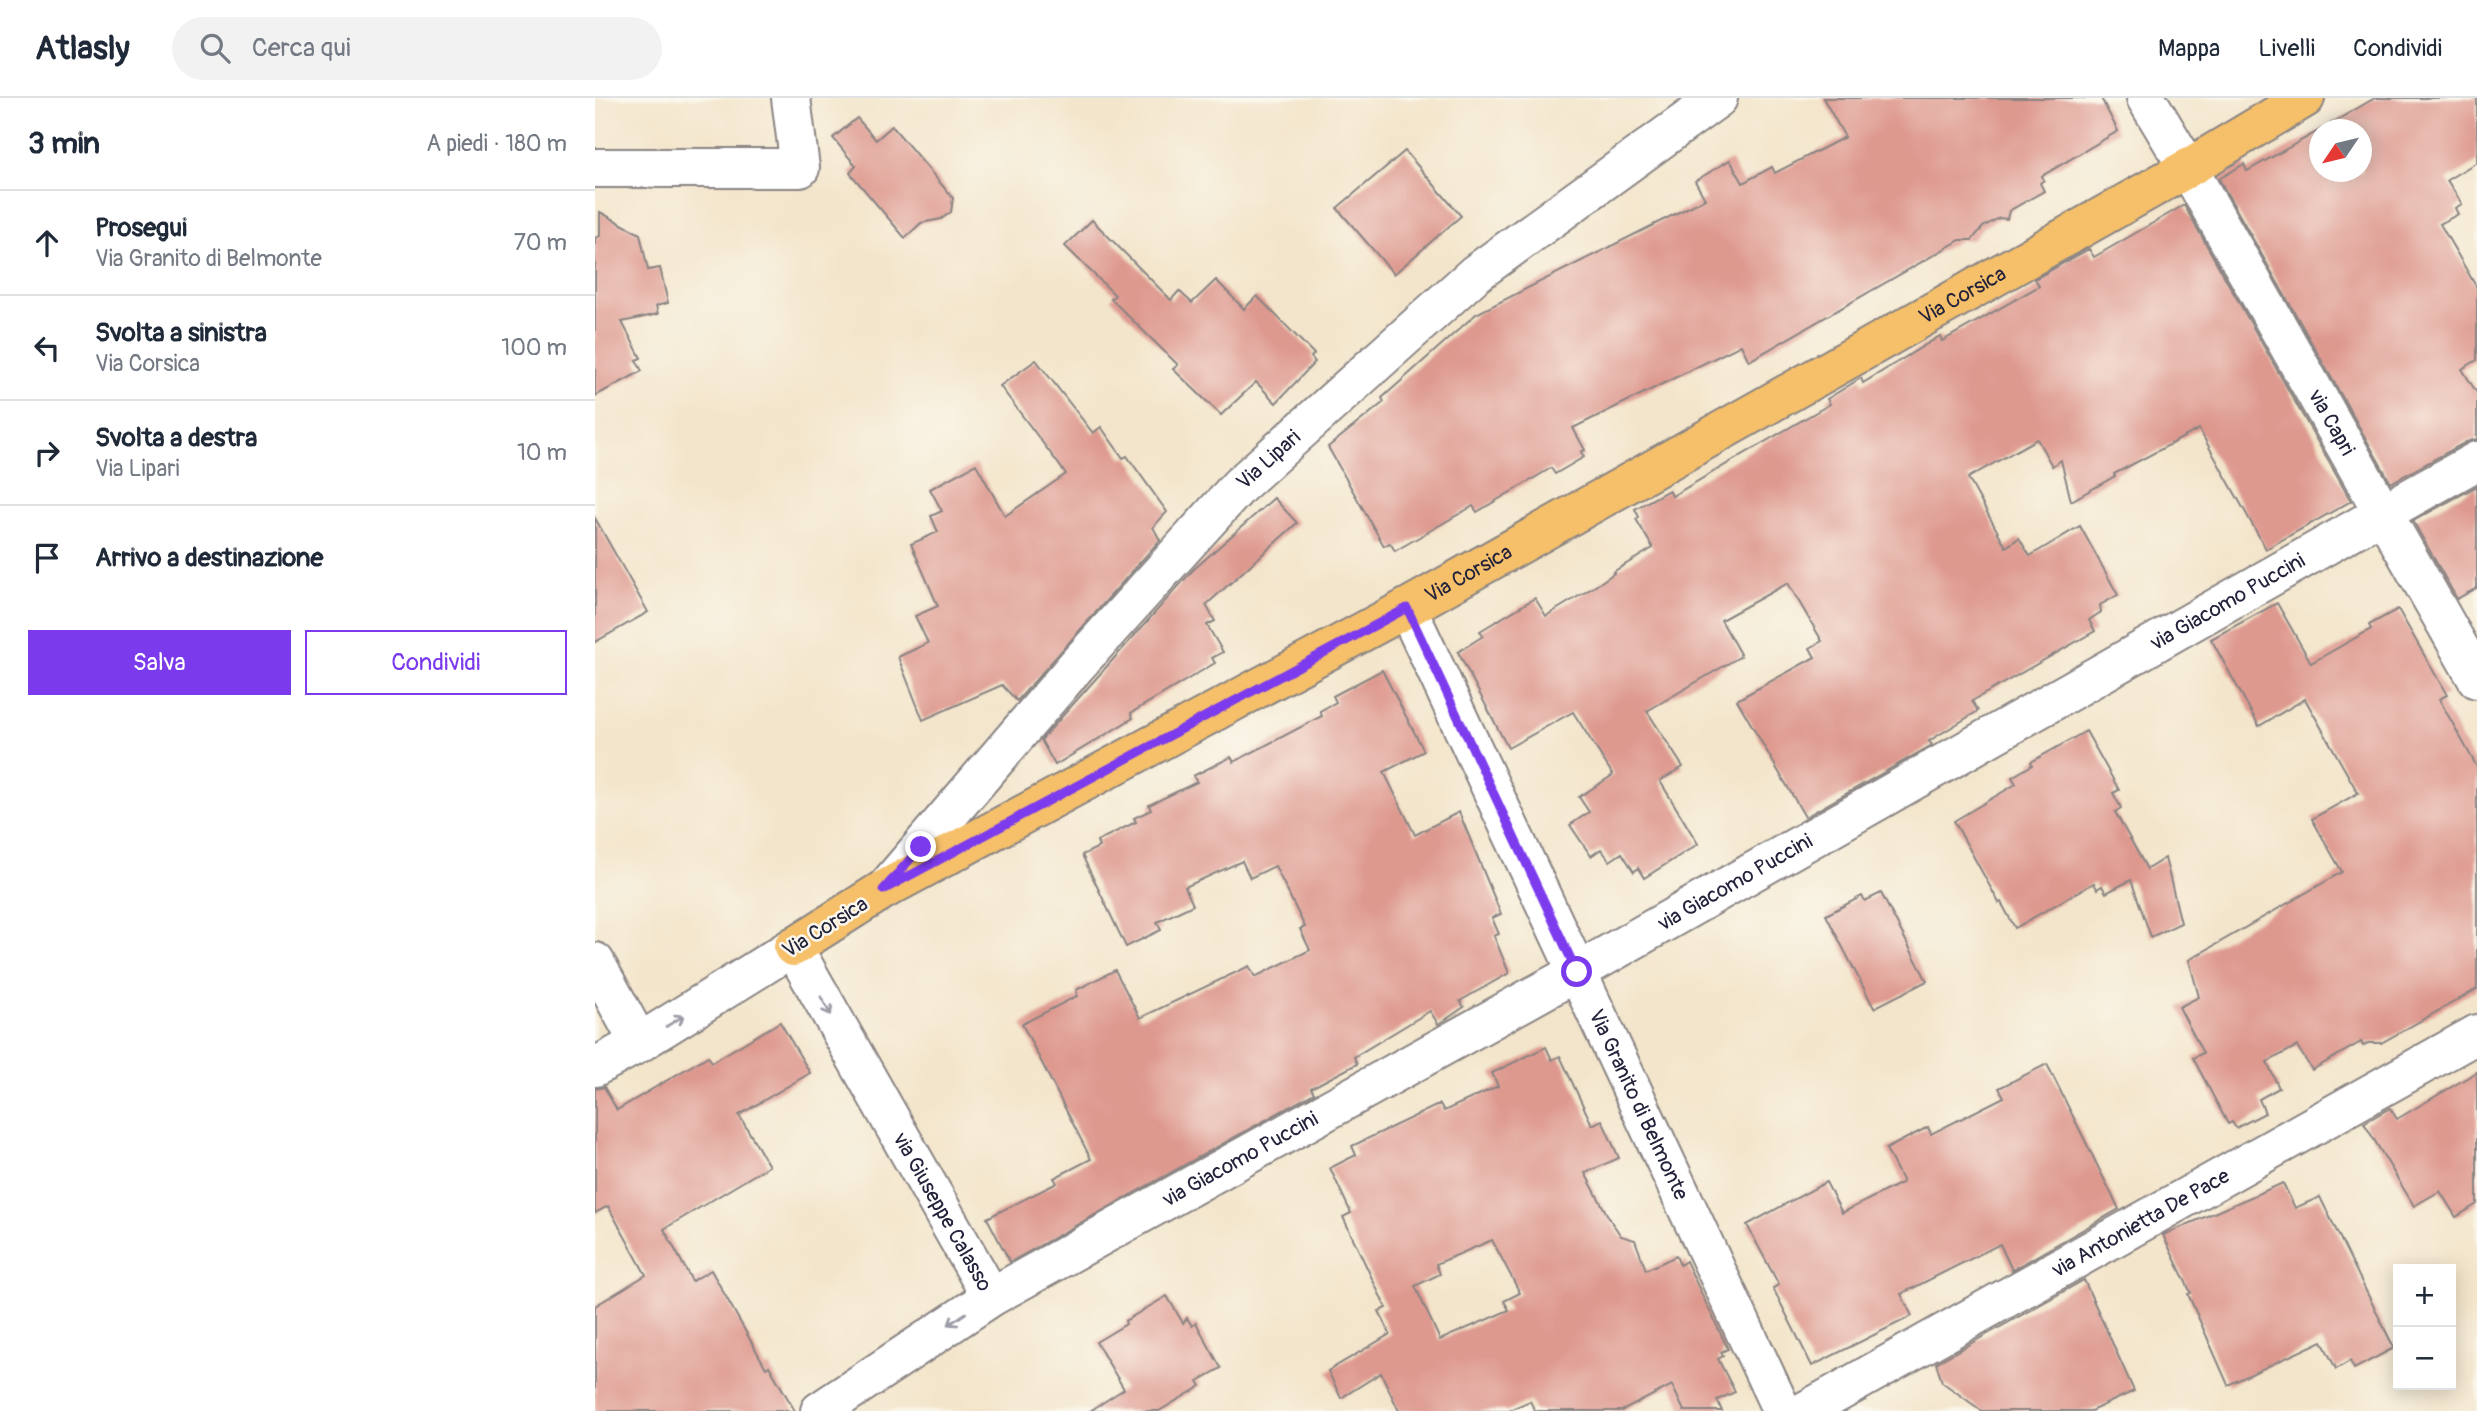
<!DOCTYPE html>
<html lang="it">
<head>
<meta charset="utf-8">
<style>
	body { margin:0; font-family:Pangolin,sans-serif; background:#f2f2f3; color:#1f2937 }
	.controls { position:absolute; right:21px; bottom:21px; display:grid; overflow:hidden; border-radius:0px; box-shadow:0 4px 18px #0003 }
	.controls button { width:63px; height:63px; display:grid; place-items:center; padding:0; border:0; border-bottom:2px solid #e0e1e3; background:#fff; color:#1f2937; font:35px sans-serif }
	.compass { position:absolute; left:1714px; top:21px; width:63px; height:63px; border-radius:50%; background:#fff; box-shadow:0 4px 18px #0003; rotate:235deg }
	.stop { position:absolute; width:21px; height:21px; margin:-16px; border:5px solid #7c3aed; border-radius:50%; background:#fff }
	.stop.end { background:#7c3aed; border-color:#fff; box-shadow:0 2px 7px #0008 }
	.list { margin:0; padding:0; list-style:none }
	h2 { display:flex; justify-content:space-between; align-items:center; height:91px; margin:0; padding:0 28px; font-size:30px }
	h2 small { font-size:23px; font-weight:400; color:#747a83 }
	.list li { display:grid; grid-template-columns:46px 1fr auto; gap:21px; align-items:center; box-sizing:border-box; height:105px; padding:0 28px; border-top:2px solid #e0e1e3 }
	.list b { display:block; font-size:26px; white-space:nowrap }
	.list p { margin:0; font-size:23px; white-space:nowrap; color:#747a83 }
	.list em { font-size:23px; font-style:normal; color:#747a83 }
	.actions { display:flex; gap:14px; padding:21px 28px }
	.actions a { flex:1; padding:16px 0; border:2px solid #7c3aed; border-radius:0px; text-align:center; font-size:24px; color:#7c3aed }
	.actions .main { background:#7c3aed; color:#fff }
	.icon { flex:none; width:38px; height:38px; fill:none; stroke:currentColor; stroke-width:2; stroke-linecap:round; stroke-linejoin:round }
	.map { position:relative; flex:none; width:1882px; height:1313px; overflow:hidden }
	header { display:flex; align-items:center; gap:42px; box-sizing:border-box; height:98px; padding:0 35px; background:#fff; border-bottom:2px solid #e0e1e3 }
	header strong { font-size:33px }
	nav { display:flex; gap:38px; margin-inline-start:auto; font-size:24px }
	.search { width:490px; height:63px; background:#f2f2f3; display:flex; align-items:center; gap:18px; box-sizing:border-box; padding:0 24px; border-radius:38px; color:#747a83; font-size:26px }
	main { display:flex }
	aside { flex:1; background:#fff }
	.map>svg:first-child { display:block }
	.building { fill:#de998f; fill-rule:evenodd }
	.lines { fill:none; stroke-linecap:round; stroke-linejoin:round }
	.minor-casing { stroke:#8a8483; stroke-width:42 }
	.major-casing { stroke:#8a8483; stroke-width:42 }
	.minor { stroke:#fff; stroke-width:38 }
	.major { stroke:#f6c06b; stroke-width:38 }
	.oneway { stroke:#9c9ca7 }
	.route { stroke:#7c3aed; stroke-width:9 }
	.labels { text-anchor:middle; stroke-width:5; stroke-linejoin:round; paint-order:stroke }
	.street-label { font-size:21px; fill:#22223b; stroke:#fbf7ec }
</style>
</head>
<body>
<header>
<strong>Atlasly</strong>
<div class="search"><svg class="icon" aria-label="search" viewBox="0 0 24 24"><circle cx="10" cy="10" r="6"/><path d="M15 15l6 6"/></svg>Cerca qui</div>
<nav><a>Mappa</a><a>Livelli</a><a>Condividi</a></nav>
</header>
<main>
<aside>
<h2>3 min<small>A piedi · 180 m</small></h2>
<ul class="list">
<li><svg class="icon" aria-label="ahead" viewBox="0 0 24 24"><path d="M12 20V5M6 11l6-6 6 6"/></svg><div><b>Prosegui</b><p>Via Granito di Belmonte</p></div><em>70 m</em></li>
<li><svg class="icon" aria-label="left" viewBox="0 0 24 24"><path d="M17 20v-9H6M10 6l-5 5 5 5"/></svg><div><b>Svolta a sinistra</b><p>Via Corsica</p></div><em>100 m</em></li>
<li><svg class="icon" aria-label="right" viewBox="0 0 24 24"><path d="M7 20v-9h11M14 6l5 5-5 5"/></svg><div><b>Svolta a destra</b><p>Via Lipari</p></div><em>10 m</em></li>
<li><svg class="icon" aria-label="arrive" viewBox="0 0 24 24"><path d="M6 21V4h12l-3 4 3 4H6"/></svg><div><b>Arrivo a destinazione</b></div></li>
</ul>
<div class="actions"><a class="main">Salva</a><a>Condividi</a></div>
</aside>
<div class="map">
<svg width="1882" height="1313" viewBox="0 0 1882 1313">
	<rect width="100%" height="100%" fill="#fbf7ec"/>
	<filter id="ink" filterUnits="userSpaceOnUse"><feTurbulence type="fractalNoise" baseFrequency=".0143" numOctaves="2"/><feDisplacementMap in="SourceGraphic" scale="14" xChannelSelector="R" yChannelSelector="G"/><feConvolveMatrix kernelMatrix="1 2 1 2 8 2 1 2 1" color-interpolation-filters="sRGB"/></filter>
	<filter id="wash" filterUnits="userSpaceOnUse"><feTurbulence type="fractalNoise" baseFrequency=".00686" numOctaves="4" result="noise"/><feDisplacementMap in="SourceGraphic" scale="28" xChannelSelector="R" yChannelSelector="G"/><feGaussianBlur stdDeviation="1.57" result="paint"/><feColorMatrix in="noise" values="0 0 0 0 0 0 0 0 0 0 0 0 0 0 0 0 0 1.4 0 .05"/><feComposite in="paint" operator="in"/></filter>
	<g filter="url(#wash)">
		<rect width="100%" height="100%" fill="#f3e5cb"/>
		<g id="blocks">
			<g class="building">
				<polygon points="1228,0 1506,0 1523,33 1447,78 1449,82 1445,85 1449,93 1414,113 1412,121 1404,120 1388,129 1377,142 1365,142 1154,263 1146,247 978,330 990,352 986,354 989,359 960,376 956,370 882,414 878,408 800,453 795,445 789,448 733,349 789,304 787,300 881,216 1110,101 1100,83 1135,62 1148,85 1177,69 1180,75 1250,39"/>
				<polygon points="1780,0 1882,0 1882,64 1852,82 1867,106 1860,110 1863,116 1845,126 1882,190 1882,262 1867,271 1882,295 1882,341 1871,344 1796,385 1624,81 1649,66 1652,73 1725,32 1725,74 1767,74 1767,32 1725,32"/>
				<polygon points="262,20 281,42 297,28 358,100 356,114 346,121 326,125 310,140 255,75 261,68 238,40"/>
				<polygon points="810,53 866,118 799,176 742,110"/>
				<polygon points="1589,107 1756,403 1671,451 1604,331 1519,376 1520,378 1476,403 1466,362 1457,368 1442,341 1373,380 1411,449 1424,440 1435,458 1485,428 1523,497 1505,507 1506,514 1494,522 1500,533 1377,603 1383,613 1334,643 1337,647 1210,719 1142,602 1220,559 1215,550 1227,543 1193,485 1126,522 1146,558 1052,613 1088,669 1065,683 1103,746 1049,780 1043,770 1039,774 1027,755 1015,763 1006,751 996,758 975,727 994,714 984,699 1018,677 978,614 913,650 863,554 888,538 885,533 940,500 951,518 1002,487 1019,475 1018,474 1058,450 1041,421 1044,419 1040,411 1074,392 1077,398 1235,306 1232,301 1266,280 1268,285 1345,238 1347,243 1444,188 1440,181 1494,151 1499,159"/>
				<polygon points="5,114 45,136 53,172 65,170 73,205 61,208 63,216 27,224 46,260 41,262 47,273 0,298 0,140 5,138"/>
				<polygon points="497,122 576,202 584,193 597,205 621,182 649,211 662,198 719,256 716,259 720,264 681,305 661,284 626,317 578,271 583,267 516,201 520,197 470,148"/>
				<polygon points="441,262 498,335 506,329 528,360 532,358 572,414 558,429 565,442 422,603 407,587 328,622 303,559 333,545 320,518 343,508 316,446 343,434 336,418 347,413 335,391 381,366 410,418 471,376 405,288"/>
				<polygon points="1882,388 1882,490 1862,501 1818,423"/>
				<polygon points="679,400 702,425 611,507 620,523 612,527 628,554 617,560 620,565 536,615 538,620 460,667 446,642 598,472"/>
				<polygon points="0,420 53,514 0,544"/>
				<polygon points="1682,505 1716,565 1776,531 1774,527 1803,511 1852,597 1844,601 1882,669 1882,891 1786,945 1773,945 1768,948 1766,944 1717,972 1702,948 1672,964 1684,990 1664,1001 1670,1015 1641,1030 1637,1024 1633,1026 1598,960 1608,955 1584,909 1604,899 1594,862 1747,774 1717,721 1763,695 1710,601 1664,628 1616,541"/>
				<polygon points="787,572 829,653 789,674 820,737 864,714 906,816 897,820 904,836 899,838 914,875 865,903 869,909 850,922 843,926 835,913 759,959 762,966 716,990 719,995 415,1164 392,1120 462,1085 459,1080 496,1061 427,926 482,898 481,892 520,872 545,920 654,868 660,879 715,852 705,831 710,829 680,768 655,780 647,763 590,789 598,807 562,824 566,832 531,849 487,757 504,749 502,743 541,724 539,720 556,712 554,707 602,684 598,678 636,659 639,664 727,618 725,613 741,604 738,598"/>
				<polygon points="1491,633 1524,692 1518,695 1526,710 1520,714 1552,771 1570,760 1586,825 1556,839 1536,782 1511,795 1507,788 1502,791 1499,785 1420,830 1406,804 1404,805 1359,723 1421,686 1417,679 1437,667 1436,664"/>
				<polygon points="1286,795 1332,883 1279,910 1231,817 1267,798 1270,803"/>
				<polygon points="185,924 215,975 144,1017 174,1068 69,1131 97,1183 116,1172 171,1270 174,1268 200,1313 0,1313 0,1208 51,1177 13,1108 0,1115 0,991 9,989 22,1012 113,958 117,964"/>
				<path d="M951,949l6,13 8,-4 32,69 10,-5 17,38 -34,15 24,45 12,18 14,4 11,30 30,-14 4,9 6,-4 42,88 -7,3 2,4 -5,3 17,33 -18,8 5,11h-38l-12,-26 -50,26h-87l-5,-10 -23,10h-108l-18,-38 -40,25 -13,-27 62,-37 -11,-23 7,-3 -43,-91 8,-4 -21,-45 26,-13 -4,-9 88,-42 4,7 54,-25 -6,-13zM897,1142l28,53 -16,8 5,9 -69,30 -25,-54 25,-12 -4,-10z"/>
				<polygon points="1452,966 1524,1111 1417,1172 1405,1146 1306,1196 1317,1218 1217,1268 1178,1190 1184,1187 1152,1127 1231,1084 1247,1115 1308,1084 1291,1051 1333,1029 1336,1036 1409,999 1404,990"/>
				<polygon points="1882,974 1882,1106 1861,1119 1845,1093 1819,1108 1769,1025 1795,1010 1802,1021"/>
				<polygon points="1688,1085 1700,1110 1725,1099 1799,1250 1759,1271 1755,1263 1741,1271 1727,1243 1633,1287 1593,1196 1596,1195 1568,1137"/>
				<polygon points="1489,1182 1539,1293 1496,1313 1387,1313 1347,1284 1341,1265"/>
				<polygon points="572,1198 588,1225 592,1220 597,1228 601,1225 626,1270 603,1283 606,1288 564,1313 495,1313 529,1291 501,1244 531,1226 530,1223"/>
			</g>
		</g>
	</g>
	<g filter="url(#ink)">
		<use href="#blocks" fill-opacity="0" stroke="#8a8483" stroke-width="2"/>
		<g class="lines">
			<g class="minor-casing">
				<g id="minor">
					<path id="s1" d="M1551,0l42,70 289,511"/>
					<polyline points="0,70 205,70 196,0"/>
					<path id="s2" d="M812,510l375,803"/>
					<path id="s3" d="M290,791l191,-223 163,-180 236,-212 243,-176"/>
					<polyline points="0,864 44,945"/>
					<path id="s4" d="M0,969l44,-24 154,-96 198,350 -171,114"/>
					<path id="s5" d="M396,1199l586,-325 806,-459 94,-52"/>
					<path id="s6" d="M1210,1313l672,-377"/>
				</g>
			</g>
			<g class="major-casing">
				<g id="major">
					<path id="s7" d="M198,849l90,-57 524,-282 781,-440 117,-70"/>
				</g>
			</g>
			<use href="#minor" class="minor"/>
			<use href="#major" class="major"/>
		</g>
		<defs><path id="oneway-shaft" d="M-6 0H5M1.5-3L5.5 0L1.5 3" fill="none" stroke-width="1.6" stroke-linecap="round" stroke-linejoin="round" transform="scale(1.75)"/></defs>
		<g class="oneway">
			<use href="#oneway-shaft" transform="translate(231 908) rotate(61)"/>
			<use href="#oneway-shaft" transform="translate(80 923) rotate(-32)"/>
			<use href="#oneway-shaft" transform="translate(362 1221) rotate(146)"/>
		</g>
	</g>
	<g class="lines" filter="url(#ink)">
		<polyline class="route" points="326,749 288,792 812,510 982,874"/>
	</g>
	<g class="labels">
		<g class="street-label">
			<text dy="7" stroke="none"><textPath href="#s7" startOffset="1339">Via Corsica</textPath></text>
			<text dy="7" stroke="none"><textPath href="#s1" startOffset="374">via Capri</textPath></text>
			<text dy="7" stroke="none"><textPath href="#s3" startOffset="576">Via Lipari</textPath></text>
			<text dy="7" stroke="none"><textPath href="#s7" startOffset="772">Via Corsica</textPath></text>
			<text dy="7" stroke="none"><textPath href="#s5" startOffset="1419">via Giacomo Puccini</textPath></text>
			<text dy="7" stroke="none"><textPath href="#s5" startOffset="852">via Giacomo Puccini</textPath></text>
			<text transform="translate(230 829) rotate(-32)" y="7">Via Corsica</text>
			<text dy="7" stroke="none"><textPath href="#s2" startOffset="548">Via Granito di Belmonte</textPath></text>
			<text dy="7" stroke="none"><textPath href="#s5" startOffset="285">via Giacomo Puccini</textPath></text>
			<text dy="7" stroke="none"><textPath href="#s4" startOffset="536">via Giuseppe Calasso</textPath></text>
			<text dy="7" stroke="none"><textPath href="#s6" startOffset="385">via Antonietta De Pace</textPath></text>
		</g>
	</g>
</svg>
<div class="controls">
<button>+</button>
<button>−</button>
</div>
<svg class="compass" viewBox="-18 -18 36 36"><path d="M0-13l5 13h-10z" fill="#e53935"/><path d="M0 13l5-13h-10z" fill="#747a83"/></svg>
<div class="stop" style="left:982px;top:874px"></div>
<div class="stop end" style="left:326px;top:749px"></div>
</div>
</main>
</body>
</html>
